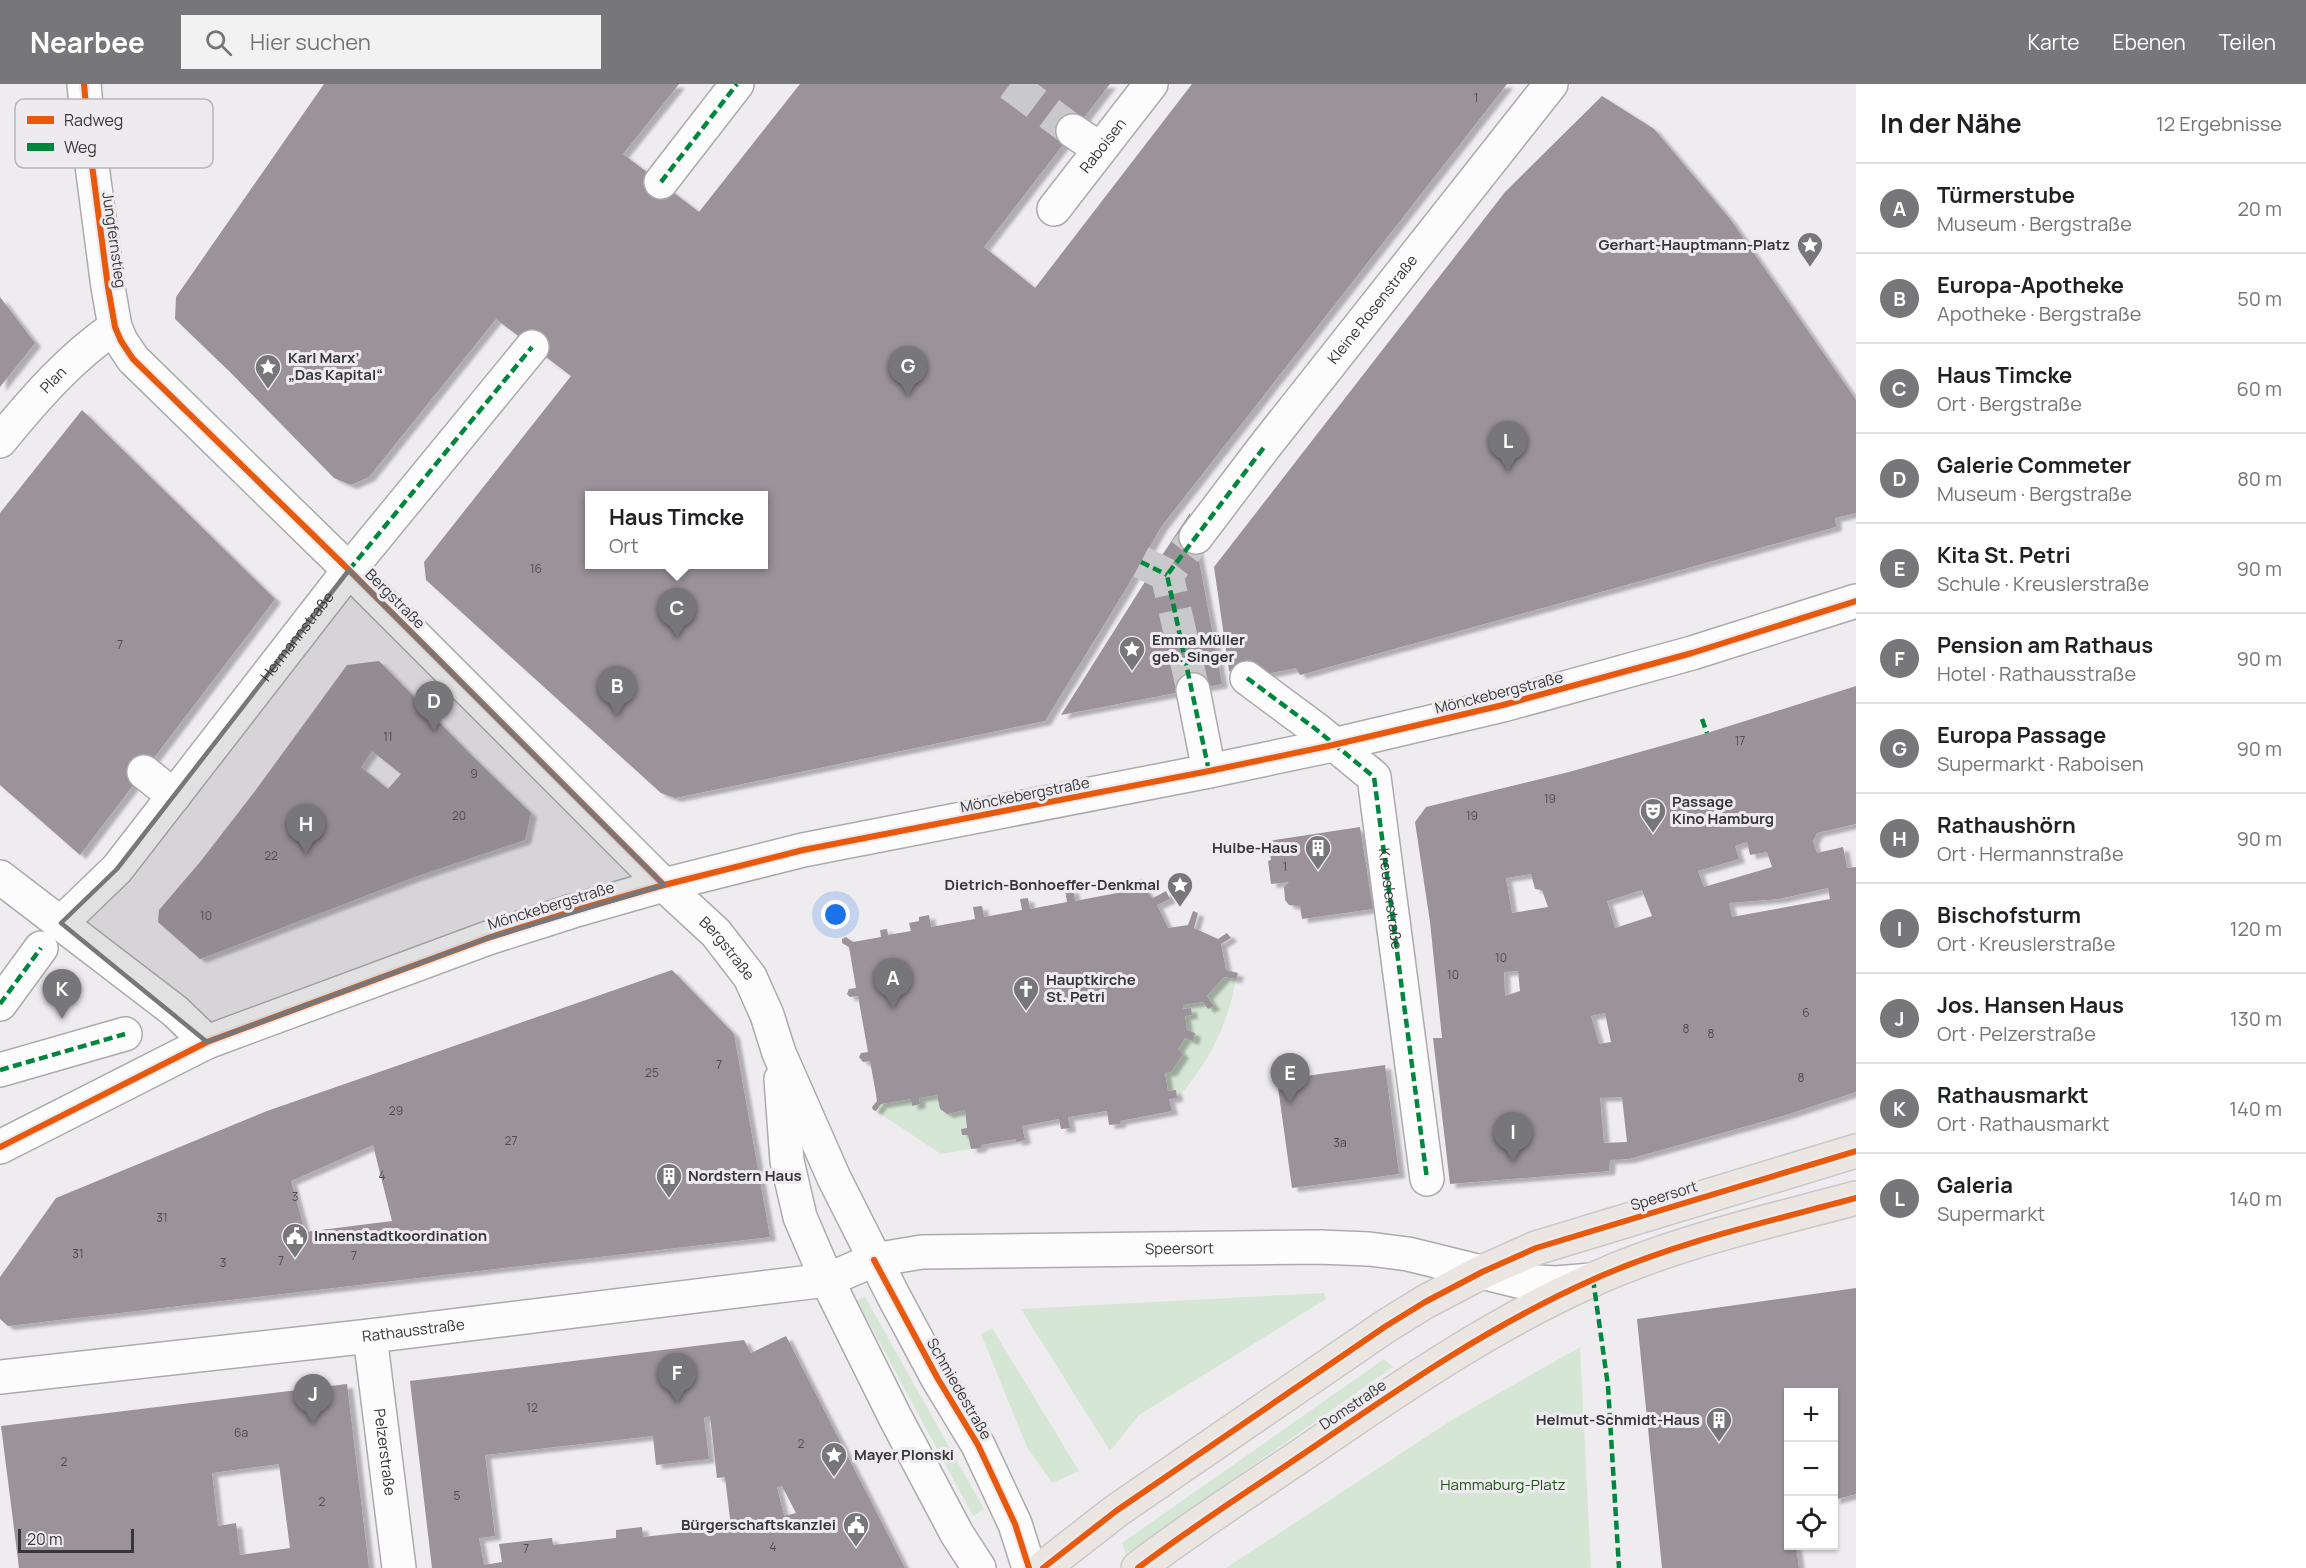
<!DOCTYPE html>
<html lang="de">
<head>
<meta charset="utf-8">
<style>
	body { margin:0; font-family:Manrope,sans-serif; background:#f2f2f2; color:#202124 }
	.controls { position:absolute; right:18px; bottom:18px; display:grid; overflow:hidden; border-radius:0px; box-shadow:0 2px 4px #0004 }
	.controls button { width:54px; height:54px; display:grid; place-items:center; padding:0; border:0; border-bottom:2px solid #e0e0e0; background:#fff; color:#202124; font:30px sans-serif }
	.scale { position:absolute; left:18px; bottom:15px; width:116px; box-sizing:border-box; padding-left:6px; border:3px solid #373738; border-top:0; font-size:16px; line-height:21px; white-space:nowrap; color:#373738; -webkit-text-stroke:4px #eeebf0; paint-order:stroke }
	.you { position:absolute; left:836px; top:831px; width:21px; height:21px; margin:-15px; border:4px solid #fff; border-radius:50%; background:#1a73e8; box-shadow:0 0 0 9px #1a73e833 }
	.badge { display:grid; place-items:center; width:39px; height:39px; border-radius:50%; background:#777678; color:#fff; font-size:20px; font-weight:700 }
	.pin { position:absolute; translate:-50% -50px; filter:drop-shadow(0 2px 3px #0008) }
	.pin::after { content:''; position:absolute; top:32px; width:21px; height:18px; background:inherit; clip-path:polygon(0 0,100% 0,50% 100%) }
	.popup { position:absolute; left:585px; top:407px; width:183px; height:78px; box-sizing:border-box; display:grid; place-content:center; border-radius:0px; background:#fff; filter:drop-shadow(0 2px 4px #0005); font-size:20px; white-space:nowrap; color:#757577 }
	.popup b { font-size:22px; color:#202124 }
	.popup::after { content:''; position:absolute; left:50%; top:100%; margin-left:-12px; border:12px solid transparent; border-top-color:#fff }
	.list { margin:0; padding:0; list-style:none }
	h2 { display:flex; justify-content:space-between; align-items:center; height:78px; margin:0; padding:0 24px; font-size:26px }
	h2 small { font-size:20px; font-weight:400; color:#757577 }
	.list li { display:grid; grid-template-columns:39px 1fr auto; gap:18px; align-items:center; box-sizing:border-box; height:90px; padding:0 24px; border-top:2px solid #e0e0e0 }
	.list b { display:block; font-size:22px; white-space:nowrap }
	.list p { margin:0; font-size:20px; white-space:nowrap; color:#757577 }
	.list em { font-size:20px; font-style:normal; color:#757577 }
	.icon { flex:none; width:33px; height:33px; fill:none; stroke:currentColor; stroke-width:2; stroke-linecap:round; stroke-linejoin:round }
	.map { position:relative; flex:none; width:1856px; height:1484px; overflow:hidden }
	header { display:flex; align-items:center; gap:36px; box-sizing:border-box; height:84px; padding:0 30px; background:#777678; color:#fff }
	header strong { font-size:28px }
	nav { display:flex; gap:33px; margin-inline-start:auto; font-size:21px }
	.search { width:420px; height:54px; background:#f2f2f2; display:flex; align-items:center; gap:15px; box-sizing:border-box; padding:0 21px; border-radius:0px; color:#757577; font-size:22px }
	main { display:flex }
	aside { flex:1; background:#fff }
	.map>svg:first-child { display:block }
	.green { fill:#d6e6d4 }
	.building { fill:#9b929a; fill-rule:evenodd; filter:url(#shadow) }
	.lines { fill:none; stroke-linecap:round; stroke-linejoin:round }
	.minor-tunnel { stroke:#c9c8ca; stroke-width:33; stroke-dasharray:33 16; stroke-linecap:butt }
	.minor-casing { stroke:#abaaac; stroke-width:36 }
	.major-casing { stroke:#c9c8ca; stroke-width:36 }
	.minor { stroke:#fcfcfd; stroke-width:33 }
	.major { stroke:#ebe6e2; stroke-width:33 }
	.quiet { stroke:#00873e; stroke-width:4.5; stroke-dasharray:9 4.5; stroke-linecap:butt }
	.cycleway-casing { stroke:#eeebf0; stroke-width:10 }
	.cycleway { stroke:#e8590c; stroke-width:6 }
	.marked { fill:#777678; fill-opacity:0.2; stroke:#777678; stroke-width:4.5; stroke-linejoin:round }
	.labels { text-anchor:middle; stroke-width:6; stroke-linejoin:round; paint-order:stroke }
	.number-label { font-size:12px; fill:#504e50 }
	.street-label { font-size:15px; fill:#373738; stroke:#eeebf0 }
	.poi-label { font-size:15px; font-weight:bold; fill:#373738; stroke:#eeebf0; text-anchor:start }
	.park-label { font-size:15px; fill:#1b5312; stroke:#eeebf0 }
	.key { fill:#eeebf0; stroke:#b7b5b9; stroke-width:1.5 }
	.key-label { font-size:16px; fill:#373738 }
</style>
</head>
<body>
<header>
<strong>Nearbee</strong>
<div class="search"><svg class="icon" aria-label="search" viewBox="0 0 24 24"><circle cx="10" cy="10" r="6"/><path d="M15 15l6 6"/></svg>Hier suchen</div>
<nav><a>Karte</a><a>Ebenen</a><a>Teilen</a></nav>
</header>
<main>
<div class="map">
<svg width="1856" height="1484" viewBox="0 0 1856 1484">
	<defs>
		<filter id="shadow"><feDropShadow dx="6" dy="4" stdDeviation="1.5" flood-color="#0004"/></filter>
	</defs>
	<rect width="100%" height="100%" fill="#eeecef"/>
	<g class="green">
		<path d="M1224,893l12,2c-8,45 -27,85 -59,119l-2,-8 -7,1 -3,-18 6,-1 12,-18 -5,-5 7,-11 8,2 2,-7 -8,-3 -2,-14 6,-8 -8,1v-4l20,-3 5,7 6,-3 -7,-10z"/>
		<polygon points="937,1011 940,1025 947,1029 965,1026 967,1044 961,1046 962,1051 968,1051 971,1065 941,1070 876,1027 881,1020 911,1015 912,1022 920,1020 919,1014"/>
		<polygon points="1324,1209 1326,1215 1139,1331 1110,1367 1021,1225"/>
		<polygon points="865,1213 984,1425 973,1432 857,1216"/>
		<polygon points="992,1244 1079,1387 1052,1399 1027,1363 981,1250"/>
		<polygon points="1580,1263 1591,1484 1226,1484 1455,1334"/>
		<polygon points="1384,1275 1393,1283 1126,1470 1122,1459"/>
	</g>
	<g class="building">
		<path d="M324,0h355l-56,70 76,58 101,-128h310l-126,163 51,41 157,-204h315l-346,443 -34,60 -82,134 -370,77 -14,-5 -235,-213 -2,-18 147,-186 -75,-57 -127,158 -18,8 -17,-7 -104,-106 -55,-53 1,-22zM590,411l174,1v68h-174z"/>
		<polygon points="1602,12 1654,45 1730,135 1856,316 1856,429 1835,434 1836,443 1300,591 1296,584 1247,594 1229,587 1214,483 1505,108"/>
		<polygon points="0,213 35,259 0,303"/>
		<polygon points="82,326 275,515 80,771 0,701 0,429"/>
		<polygon points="1190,429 1222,600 1061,631 1153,485"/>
		<path d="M379,577l90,92 62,60 -6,27 -110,37 -215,82 -42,-37 1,-12 41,-48 55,-71 92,-126zM372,667l29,23 -13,15 -27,-22z"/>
		<path d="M1856,602v138l-39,9 -4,8 4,12 26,-6 4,21 9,-1v225l-70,23 -157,44 -19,1 -1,11 -159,13 -17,-146h9l-12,-116 -15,-100 11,-15 143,-35 138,-39zM1747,758l3,13 17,-3 5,15 -68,20 -6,-16 41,-12 -4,-13zM1531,790l4,15 7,1 6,17 -36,6 -6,-35zM1828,804l2,11 -98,18 -3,-14 50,-4zM1642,806l10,26 -37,12 -8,-27zM1518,887l2,20 -15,5 -1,-24zM1605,929l6,29 -12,2 -8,-28zM1622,1013l5,45 -23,1 -4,-45z"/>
		<polygon points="1360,743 1373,825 1302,835 1300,822 1289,821 1285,816 1284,803 1289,798 1271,800 1268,777 1271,776 1268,757"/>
		<polygon points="1140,795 1147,797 1145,806 1153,814 1166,807 1170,815 1157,821 1168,844 1188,841 1193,827 1198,829 1194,844 1218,855 1227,849 1231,854 1221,860 1226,886 1238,889 1236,895 1224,893 1207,912 1214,922 1208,925 1203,918 1183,921 1183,925 1191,924 1192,931 1185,932 1187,946 1195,949 1193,957 1185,954 1178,965 1183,970 1171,988 1165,989 1168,1007 1176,1006 1177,1014 1169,1015 1172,1027 1120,1037 1120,1040 1109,1041 1107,1027 1068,1033 1070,1044 1061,1045 1059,1035 1022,1042 1025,1056 1016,1058 1016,1055 981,1061 981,1064 971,1065 968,1051 962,1051 961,1045 967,1044 965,1026 947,1030 940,1025 937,1011 919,1014 920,1020 912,1022 911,1015 881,1020 876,1027 873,1026 872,1023 877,1017 876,1010 870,977 863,978 859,973 861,969 868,968 858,912 850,913 847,910 849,905 856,904 849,863 842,859 842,855 846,853 853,858 881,853 880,846 887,845 888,851 911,847 909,839 919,837 919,833 929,831 931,843 975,835 973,823 982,822 984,833 1022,826 1020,815 1028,814 1030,825 1067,818 1065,806 1073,805 1075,817 1117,809 1115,797 1123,796 1124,807 1138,805"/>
		<path d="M672,886l62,64 36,203 -762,89 -8,-7v-42l56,-79 211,-87zM373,1061l19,76 -87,11 -14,-51z"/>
		<polygon points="1385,981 1399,1090 1292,1104 1277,996"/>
		<polygon points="1856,1204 1856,1410 1834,1416 1834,1308 1788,1308 1788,1461 1796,1462 1799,1484 1662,1484 1637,1235"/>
		<path d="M786,1252l119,232h-473l-22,-187 334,-41 7,13zM710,1332l7,62 8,-1 6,50 -88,10 -1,-10 -26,3v8l-63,7 -1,-7 -53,6 3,18 -18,3 -5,-27 16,-2 -10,-81 168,-19 3,29 53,-6 -5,-41zM782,1402l14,27 -12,3 -7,-29z"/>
		<path d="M347,1300l22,184h-350l-18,-142zM279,1380l11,84 -50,7 -4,-32 -18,3 -6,-53z"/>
	</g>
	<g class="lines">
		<g class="minor-tunnel">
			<polyline points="1010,0 1073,47"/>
			<polyline points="1141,478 1167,491"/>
			<polyline points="1193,606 1167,491 1196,453"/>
		</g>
		<g class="minor-casing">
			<g id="minor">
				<path id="s1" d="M84,0l6,66 18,137 7,40 6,14 12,18 216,211 315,315 52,48 34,44 17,38 12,38 55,125 59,117 45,84 40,66 37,79 14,44"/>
				<polyline points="1073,47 1100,65"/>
				<polyline points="661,98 737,0"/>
				<path id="s2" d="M1054,125l97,-125"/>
				<path id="s3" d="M0,357c35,-43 70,-83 115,-114"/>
				<path id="s4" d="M1196,453l69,-91 286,-362"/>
				<polyline points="1247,594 1317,646 1374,693 1427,1095"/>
				<polyline points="1193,606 1209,687"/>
				<polyline points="144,688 174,712"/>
				<polyline points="0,793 175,927 207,958"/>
				<path id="s5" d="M61,839l56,-54 232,-299 183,-223"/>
				<polyline points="0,920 41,864"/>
				<polyline points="0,986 125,950"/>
				<polyline points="781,995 787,1077 800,1133 827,1196 895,1333 957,1450 979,1484"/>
				<polyline points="0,1063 207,958 488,854 573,827 664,801 803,766 1209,687 1333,661 1503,621 1692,569 1856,517"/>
				<path id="s6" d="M370,1252l29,232"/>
				<path id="s7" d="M0,1293l370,-41 457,-56 47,-20 48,-8 397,-5 50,2 39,5 110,27 38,2 36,-3"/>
			</g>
		</g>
		<g class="major-casing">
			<g id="major">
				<polyline points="1043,1484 1116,1427 1386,1242 1425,1218 1482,1188 1536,1164 1856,1067"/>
				<path d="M1138,1484c55,-42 114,-79 171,-118 92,-63 182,-125 283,-170 84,-38 175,-58 264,-82"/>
			</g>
		</g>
		<use href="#minor" class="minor"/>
		<use href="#major" class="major"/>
		<g class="quiet">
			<polyline points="661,98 737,0"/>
			<polyline points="1141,478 1167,491"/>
			<polyline points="349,486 532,263"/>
			<path id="s8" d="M1247,594l70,52 57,47 53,402"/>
			<polyline points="1702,635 1707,649"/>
			<polyline points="1209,687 1167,491 1265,362"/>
			<polyline points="0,920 41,864"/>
			<polyline points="0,986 125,950"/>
			<polyline points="1593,1195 1608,1302 1619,1484"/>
		</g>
		<g class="cycleway-casing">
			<g id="cycleway">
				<polyline points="84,0 90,66 108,203 115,243 121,257 133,275 349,486 664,801"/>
				<polyline points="0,1063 207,958 488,854 573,827 664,801 803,766 1209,687 1333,661 1503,621 1692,569 1856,517"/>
				<polyline points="874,1176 938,1295 978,1361 1015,1440 1029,1484"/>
				<polyline points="1043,1484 1116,1427 1386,1242 1425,1218 1482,1188 1536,1164 1856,1067"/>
				<path d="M1138,1484c55,-42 114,-79 171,-118 92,-63 182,-125 283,-170 84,-38 175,-58 264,-82"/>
			</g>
		</g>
		<use href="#cycleway" class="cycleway"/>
	</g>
	<path class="marked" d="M349,486l315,315 -176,53 -281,104 -146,-119 56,-54z"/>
	<defs>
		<g id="sight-pin" transform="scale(1.35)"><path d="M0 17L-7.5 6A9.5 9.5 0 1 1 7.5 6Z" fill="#777678" stroke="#eeebf0"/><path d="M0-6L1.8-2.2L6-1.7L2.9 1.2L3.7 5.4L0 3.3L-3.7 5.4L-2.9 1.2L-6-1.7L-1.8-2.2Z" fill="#fff"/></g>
		<g id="theatre-pin" transform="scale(1.35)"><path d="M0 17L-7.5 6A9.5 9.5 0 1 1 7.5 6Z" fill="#777678" stroke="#eeebf0"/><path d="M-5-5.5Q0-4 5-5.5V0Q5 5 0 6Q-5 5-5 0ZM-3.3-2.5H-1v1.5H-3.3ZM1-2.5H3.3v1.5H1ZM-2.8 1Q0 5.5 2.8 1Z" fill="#fff"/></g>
		<g id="building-pin" transform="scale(1.35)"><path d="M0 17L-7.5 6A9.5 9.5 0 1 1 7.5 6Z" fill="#777678" stroke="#eeebf0"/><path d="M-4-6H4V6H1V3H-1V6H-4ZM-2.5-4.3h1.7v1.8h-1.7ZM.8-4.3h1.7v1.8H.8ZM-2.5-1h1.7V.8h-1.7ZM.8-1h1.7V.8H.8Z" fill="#fff"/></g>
		<g id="church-pin" transform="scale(1.35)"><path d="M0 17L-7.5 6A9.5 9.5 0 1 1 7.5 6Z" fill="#777678" stroke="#eeebf0"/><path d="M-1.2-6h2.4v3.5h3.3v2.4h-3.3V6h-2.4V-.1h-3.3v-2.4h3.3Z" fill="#fff"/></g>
		<g id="civic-pin" transform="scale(1.35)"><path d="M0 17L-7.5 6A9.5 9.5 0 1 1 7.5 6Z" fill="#777678" stroke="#eeebf0"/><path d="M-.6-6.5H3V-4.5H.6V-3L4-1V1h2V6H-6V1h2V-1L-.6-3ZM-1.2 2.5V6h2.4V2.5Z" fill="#fff"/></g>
	</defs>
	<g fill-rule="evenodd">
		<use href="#sight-pin" x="1810" y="161"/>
		<use href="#sight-pin" x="268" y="283"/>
		<use href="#sight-pin" x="1132" y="565"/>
		<use href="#theatre-pin" x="1653" y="727"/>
		<use href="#building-pin" x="1318" y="764"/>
		<use href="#sight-pin" x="1180" y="801"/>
		<use href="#church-pin" x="1026" y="905"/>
		<use href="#building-pin" x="669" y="1092"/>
		<use href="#civic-pin" x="295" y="1152"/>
		<use href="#building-pin" x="1719" y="1336"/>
		<use href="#sight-pin" x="834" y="1371"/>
		<use href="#civic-pin" x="856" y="1441"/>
	</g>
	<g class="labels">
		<g class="number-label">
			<text x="1476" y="18">1</text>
			<text x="536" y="489">16</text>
			<text x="120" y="565">7</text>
			<text x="388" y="657">11</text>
			<text x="1740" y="661">17</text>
			<text x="474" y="694">9</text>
			<text x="1550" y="719">19</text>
			<text x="459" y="736">20</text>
			<text x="1472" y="736">19</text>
			<text x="271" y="776">22</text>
			<text x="1285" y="787">1</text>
			<text x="206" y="836">10</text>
			<text x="1501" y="878">10</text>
			<text x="1453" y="895">10</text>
			<text x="1806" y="933">6</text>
			<text x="1686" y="949">8</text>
			<text x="1711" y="954">8</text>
			<text x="719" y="985">7</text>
			<text x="652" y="993">25</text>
			<text x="1801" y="998">8</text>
			<text x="396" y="1031">29</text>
			<text x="511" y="1061">27</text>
			<text x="1340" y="1063">3a</text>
			<text x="382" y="1096">4</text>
			<text x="295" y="1117">3</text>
			<text x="162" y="1138">31</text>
			<text x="78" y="1174">31</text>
			<text x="354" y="1176">7</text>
			<text x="281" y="1181">7</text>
			<text x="223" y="1183">3</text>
			<text x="532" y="1328">12</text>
			<text x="241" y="1353">6a</text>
			<text x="801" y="1364">2</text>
			<text x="64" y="1382">2</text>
			<text x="457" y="1416">5</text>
			<text x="322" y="1422">2</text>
			<text x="773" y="1467">4</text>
			<text x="526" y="1469">7</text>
		</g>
		<g class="street-label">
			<text dy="5" stroke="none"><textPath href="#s2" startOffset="80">Raboisen</textPath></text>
			<text transform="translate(114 156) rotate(82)" y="5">Jungfernstieg</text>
			<text dy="5" stroke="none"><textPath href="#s4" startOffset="288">Kleine Rosenstraße</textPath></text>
			<text dy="5" stroke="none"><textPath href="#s3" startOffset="81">Plan</textPath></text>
			<text transform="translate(395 515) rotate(45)" y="5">Bergstraße</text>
			<text dy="5" stroke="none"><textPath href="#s5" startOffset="372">Hermannstraße</textPath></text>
			<text transform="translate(1499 609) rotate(-14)" y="5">Mönckebergstraße</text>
			<text transform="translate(1025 711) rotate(-11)" y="5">Mönckebergstraße</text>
			<text dy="5" stroke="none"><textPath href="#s8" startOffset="284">Kreuslerstraße</textPath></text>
			<text transform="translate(551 822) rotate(-17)" y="5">Mönckebergstraße</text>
			<text dy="5" stroke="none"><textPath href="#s1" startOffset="1119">Bergstraße</textPath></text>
			<text transform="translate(1664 1112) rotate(-17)" y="5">Speersort</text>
			<text dy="5" stroke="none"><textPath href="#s7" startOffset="1190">Speersort</textPath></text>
			<text dy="5" stroke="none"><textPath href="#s7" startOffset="416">Rathausstraße</textPath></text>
			<text transform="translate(959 1305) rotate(60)" y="5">Schmiedestraße</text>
			<text transform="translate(1353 1321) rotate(-34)" y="5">Domstraße</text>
			<text dy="5" stroke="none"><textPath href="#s6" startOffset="117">Pelzerstraße</textPath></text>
		</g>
		<g class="poi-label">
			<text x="1790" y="166" text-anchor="end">Gerhart-Hauptmann-Platz</text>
			<text x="288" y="279">Karl Marx’<tspan x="288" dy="17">„Das Kapital“</tspan></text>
			<text x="1152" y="561">Emma Müller<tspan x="1152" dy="17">geb. Singer</tspan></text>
			<text x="1672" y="723">Passage<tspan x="1672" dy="17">Kino Hamburg</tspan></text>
			<text x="1298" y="769" text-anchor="end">Hulbe-Haus</text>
			<text x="1160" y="806" text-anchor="end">Dietrich-Bonhoeffer-Denkmal</text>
			<text x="1046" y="901">Hauptkirche<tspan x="1046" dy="17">St. Petri</tspan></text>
			<text x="688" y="1097">Nordstern Haus</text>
			<text x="314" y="1157">Innenstadtkoordination</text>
			<text x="1700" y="1341" text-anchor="end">Helmut-Schmidt-Haus</text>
			<text x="854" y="1376">Mayer Plonski</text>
			<text x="836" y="1446" text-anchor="end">Bürgerschaftskanzlei</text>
		</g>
		<g class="park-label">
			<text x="1503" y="1406">Hammaburg-Platz</text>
		</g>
	</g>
	<rect x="15" y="15" width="198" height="69" rx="9" class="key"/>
	<rect x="27" y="32" width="27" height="8" fill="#e8590c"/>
	<rect x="27" y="59" width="27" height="8" fill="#00873e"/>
	<g class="key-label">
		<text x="64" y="42">Radweg</text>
		<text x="64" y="69">Weg</text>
	</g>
</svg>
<div class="controls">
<button>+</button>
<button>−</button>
<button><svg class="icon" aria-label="locate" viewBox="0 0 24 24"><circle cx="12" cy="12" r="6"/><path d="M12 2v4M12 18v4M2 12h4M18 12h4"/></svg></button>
</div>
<div class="scale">20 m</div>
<div class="you"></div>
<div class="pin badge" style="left:893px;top:924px">A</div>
<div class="pin badge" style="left:617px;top:632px">B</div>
<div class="pin badge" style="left:677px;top:554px">C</div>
<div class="popup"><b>Haus Timcke</b>Ort</div>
<div class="pin badge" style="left:434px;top:647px">D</div>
<div class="pin badge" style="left:1290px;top:1019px">E</div>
<div class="pin badge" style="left:677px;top:1319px">F</div>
<div class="pin badge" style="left:908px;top:312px">G</div>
<div class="pin badge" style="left:306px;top:770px">H</div>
<div class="pin badge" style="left:1513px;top:1078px">I</div>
<div class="pin badge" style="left:313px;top:1340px">J</div>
<div class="pin badge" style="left:62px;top:935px">K</div>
<div class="pin badge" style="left:1508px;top:387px">L</div>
</div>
<aside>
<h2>In der Nähe<small>12 Ergebnisse</small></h2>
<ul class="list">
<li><span class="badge">A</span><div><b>Türmerstube</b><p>Museum · Bergstraße</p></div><em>20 m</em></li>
<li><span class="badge">B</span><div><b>Europa-Apotheke</b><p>Apotheke · Bergstraße</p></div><em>50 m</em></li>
<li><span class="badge">C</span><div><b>Haus Timcke</b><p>Ort · Bergstraße</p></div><em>60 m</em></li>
<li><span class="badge">D</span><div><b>Galerie Commeter</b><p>Museum · Bergstraße</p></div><em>80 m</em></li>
<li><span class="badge">E</span><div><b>Kita St. Petri</b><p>Schule · Kreuslerstraße</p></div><em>90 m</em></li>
<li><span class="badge">F</span><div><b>Pension am Rathaus</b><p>Hotel · Rathausstraße</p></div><em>90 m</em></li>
<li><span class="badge">G</span><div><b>Europa Passage</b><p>Supermarkt · Raboisen</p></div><em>90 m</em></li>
<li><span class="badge">H</span><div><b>Rathaushörn</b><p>Ort · Hermannstraße</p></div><em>90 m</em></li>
<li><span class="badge">I</span><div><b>Bischofsturm</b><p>Ort · Kreuslerstraße</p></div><em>120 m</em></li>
<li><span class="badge">J</span><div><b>Jos. Hansen Haus</b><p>Ort · Pelzerstraße</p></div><em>130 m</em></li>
<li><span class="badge">K</span><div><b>Rathausmarkt</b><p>Ort · Rathausmarkt</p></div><em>140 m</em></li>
<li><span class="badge">L</span><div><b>Galeria</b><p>Supermarkt</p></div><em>140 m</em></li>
</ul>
</aside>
</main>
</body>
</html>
